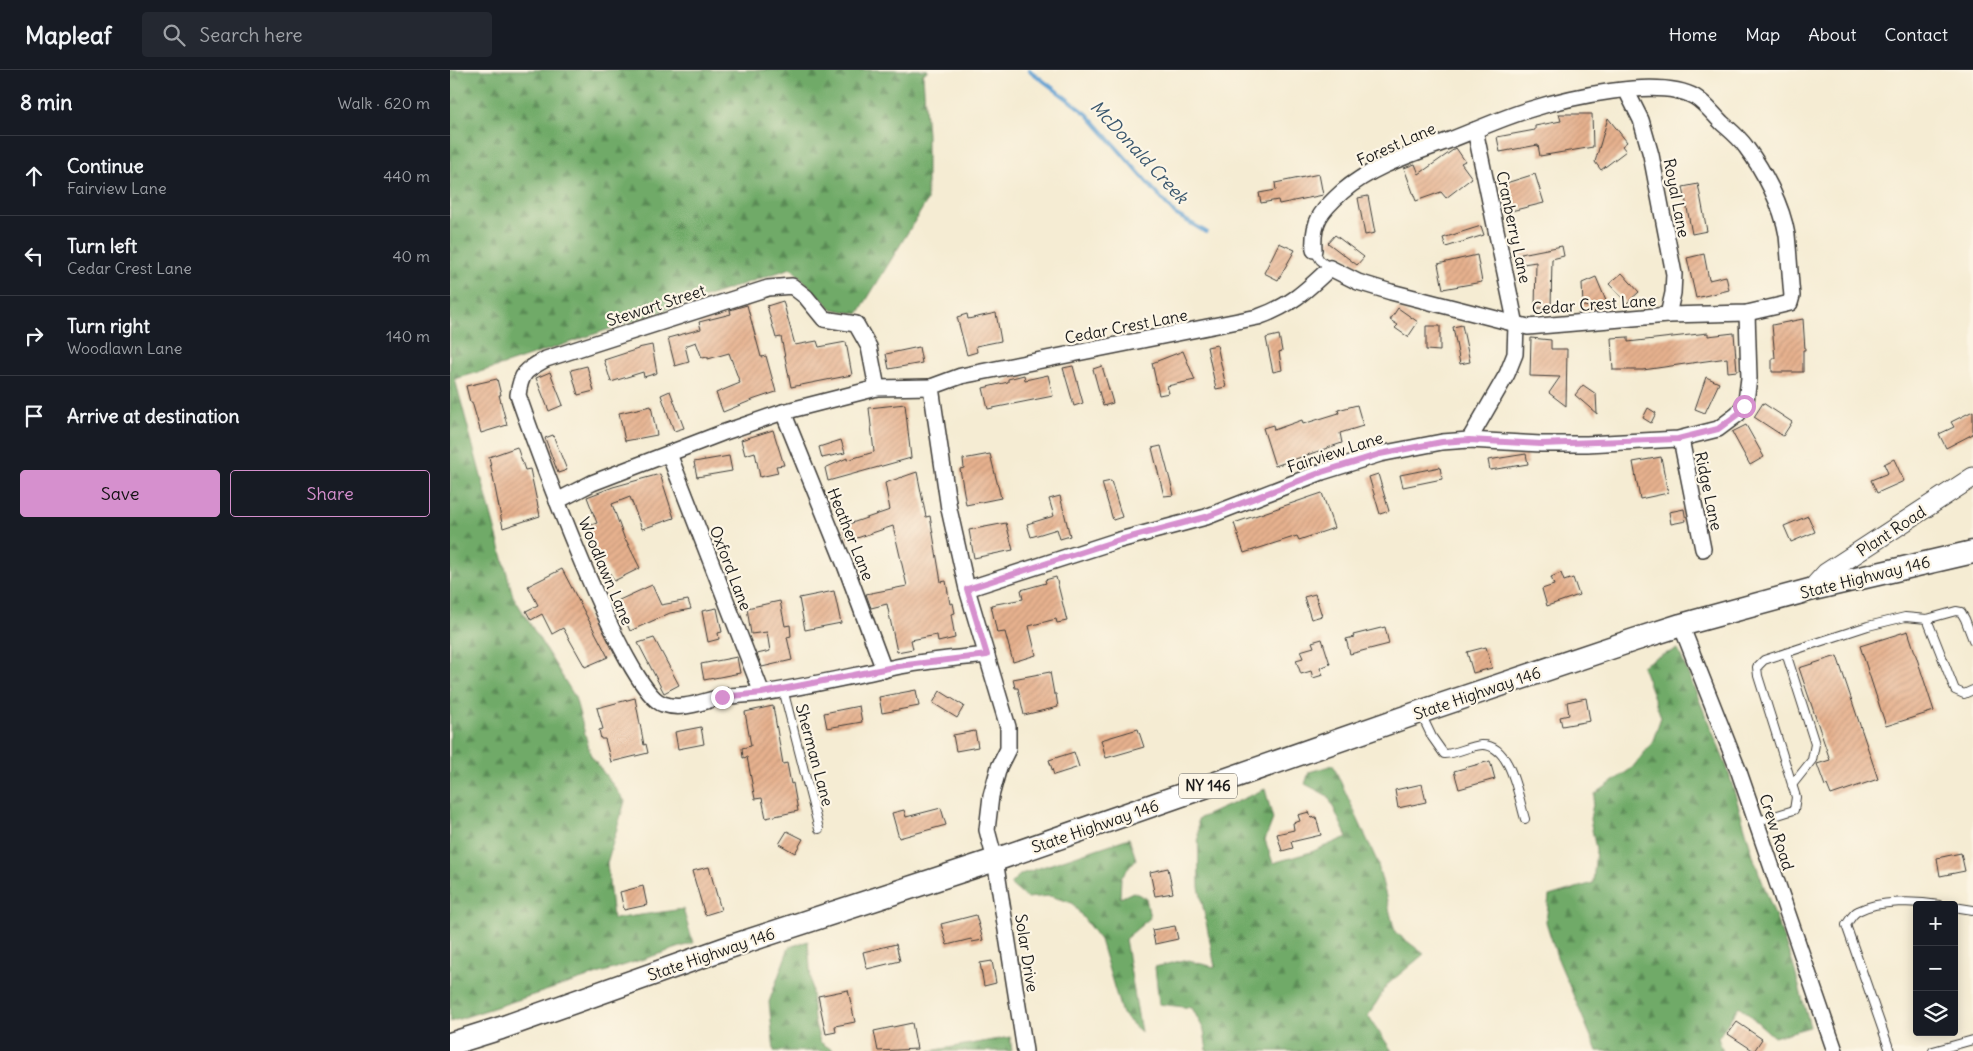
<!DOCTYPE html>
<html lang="en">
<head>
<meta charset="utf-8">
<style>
	body { margin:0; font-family:Delius,sans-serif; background:#242831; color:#f1f3f6 }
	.controls { position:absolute; right:15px; bottom:15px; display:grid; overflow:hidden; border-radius:5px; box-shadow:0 2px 12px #0003 }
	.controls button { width:45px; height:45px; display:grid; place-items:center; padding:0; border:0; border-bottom:1px solid #363941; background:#171b24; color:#f1f3f6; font:25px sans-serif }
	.stop { position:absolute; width:15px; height:15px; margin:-11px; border:4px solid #d690ce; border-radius:50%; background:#fff }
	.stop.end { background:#d690ce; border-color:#fff; box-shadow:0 1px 5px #0008 }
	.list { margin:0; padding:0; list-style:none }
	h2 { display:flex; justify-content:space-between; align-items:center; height:65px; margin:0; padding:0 20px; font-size:21px }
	h2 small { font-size:16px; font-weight:400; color:#9ea1a6 }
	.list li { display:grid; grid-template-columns:32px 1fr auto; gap:15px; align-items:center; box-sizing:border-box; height:80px; padding:0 20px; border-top:1px solid #363941 }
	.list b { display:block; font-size:19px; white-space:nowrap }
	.list p { margin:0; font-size:16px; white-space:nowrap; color:#9ea1a6 }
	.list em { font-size:16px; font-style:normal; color:#9ea1a6 }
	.actions { display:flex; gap:10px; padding:15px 20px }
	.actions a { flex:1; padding:11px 0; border:1px solid #d690ce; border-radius:5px; text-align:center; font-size:18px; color:#d690ce }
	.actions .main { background:#d690ce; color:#111 }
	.icon { flex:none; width:28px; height:28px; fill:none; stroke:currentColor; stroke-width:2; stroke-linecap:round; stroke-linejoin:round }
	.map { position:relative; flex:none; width:1523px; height:981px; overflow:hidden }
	header { display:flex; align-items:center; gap:30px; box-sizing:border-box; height:70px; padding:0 25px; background:#171b24; border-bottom:1px solid #363941 }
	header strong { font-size:24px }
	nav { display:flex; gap:28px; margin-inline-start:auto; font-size:18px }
	.search { width:350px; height:45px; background:#242831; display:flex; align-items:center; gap:12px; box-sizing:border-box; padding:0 18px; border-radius:5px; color:#9ea1a6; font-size:19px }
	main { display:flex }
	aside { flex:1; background:#171b24 }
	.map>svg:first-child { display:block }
	.forest { fill:url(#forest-firs); stroke:#466342 }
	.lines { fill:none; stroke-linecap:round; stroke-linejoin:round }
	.stream { stroke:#5e9fd2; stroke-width:4 }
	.building { fill:url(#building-hatch) }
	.service-casing { stroke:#3d3b37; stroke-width:10 }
	.minor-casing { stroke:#3d3b37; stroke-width:18 }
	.tertiary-casing { stroke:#3d3b37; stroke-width:21 }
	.primary-casing { stroke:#3d3b37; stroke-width:25 }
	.service { stroke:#fff; stroke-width:8 }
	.minor { stroke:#fff; stroke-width:15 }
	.tertiary { stroke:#fff; stroke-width:19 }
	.primary { stroke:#fff; stroke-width:22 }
	.route { stroke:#d690ce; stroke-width:6 }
	.labels { text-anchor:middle; stroke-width:4.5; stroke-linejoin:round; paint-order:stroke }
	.shield { fill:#fcf5e5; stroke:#5f5d58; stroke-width:1 }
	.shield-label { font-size:15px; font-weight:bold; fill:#1c1c1c }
	.street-label { font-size:16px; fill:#1c1c1c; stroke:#fcf5e5 }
	.water-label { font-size:18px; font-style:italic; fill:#3a576e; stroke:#fcf5e5 }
</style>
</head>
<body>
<header>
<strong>Mapleaf</strong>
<div class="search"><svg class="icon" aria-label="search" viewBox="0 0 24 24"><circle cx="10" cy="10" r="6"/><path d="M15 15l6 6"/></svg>Search here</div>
<nav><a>Home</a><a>Map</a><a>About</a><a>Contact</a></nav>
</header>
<main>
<aside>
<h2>8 min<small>Walk · 620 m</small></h2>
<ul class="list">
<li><svg class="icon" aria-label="ahead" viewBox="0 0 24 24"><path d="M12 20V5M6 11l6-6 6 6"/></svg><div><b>Continue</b><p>Fairview Lane</p></div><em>440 m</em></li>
<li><svg class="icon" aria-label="left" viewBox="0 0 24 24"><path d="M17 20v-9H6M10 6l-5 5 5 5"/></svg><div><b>Turn left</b><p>Cedar Crest Lane</p></div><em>40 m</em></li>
<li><svg class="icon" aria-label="right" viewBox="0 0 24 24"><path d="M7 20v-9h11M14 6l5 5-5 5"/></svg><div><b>Turn right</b><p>Woodlawn Lane</p></div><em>140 m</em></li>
<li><svg class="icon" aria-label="arrive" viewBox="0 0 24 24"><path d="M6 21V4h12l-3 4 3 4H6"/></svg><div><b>Arrive at destination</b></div></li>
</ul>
<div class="actions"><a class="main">Save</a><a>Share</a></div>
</aside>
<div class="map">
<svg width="1523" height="981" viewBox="0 0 1523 981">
	<defs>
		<pattern id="forest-firs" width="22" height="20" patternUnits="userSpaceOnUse" patternTransform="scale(1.25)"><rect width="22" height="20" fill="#6faa68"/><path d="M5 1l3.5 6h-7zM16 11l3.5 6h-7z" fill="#5a8a55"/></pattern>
		<pattern id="building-hatch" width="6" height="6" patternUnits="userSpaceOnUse" patternTransform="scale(1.25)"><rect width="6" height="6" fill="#e6b18e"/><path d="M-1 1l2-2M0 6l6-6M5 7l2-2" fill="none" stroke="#c5987a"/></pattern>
	</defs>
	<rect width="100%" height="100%" fill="#fcf5e5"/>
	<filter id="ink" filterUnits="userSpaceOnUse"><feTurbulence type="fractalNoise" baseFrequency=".02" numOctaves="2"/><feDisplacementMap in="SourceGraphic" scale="10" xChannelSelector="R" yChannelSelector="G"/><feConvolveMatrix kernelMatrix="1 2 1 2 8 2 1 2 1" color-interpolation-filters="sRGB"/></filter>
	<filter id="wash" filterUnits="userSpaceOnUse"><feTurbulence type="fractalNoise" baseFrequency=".0096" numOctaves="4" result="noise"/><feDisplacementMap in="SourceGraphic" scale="20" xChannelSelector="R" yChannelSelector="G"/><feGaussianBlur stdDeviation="1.12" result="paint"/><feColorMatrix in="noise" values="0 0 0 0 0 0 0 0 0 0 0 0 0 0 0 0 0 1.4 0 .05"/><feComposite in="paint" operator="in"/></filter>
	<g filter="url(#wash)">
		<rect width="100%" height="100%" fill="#f5ecd3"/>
		<g class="forest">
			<polygon points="0,0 478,0 473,5 477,65 477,131 408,244 382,239 341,198 50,296 5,309 63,526 125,627 141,686 175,731 157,793 163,849 233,839 243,873 0,952"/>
			<polygon points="1228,579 1277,697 1305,792 1343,894 1360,957 1324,967 1289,936 1268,968 1273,981 1147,981 1107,887 1096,852 1099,826 1143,813 1146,780 1140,749 1145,724 1182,698 1202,673 1211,647 1192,596 1207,587"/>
			<polygon points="883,695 927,791 945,862 974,884 938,914 918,946 942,981 757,981 754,960 742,938 709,934 705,897 734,890 765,897 749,817 748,749 815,719 823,749 815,770 823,793 861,782 897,767 878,726 855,714 859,702"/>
			<polygon points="679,768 686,789 671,807 670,828 683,822 696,828 700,848 675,869 691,962 672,944 650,870 622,833 600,826 576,828 560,814 571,804"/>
			<polygon points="358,871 364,950 370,972 384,981 324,981 319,932 339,877"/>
			<polygon points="560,967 562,981 480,981"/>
		</g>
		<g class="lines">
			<polyline class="stream" points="579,0 637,44 725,144 756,162"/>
		</g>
		<g id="blocks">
			<g class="building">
				<polygon points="1109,44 1142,44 1143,77 1090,86 1088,75 1050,82 1047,67 1085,60 1085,56 1111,51"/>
				<polygon points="1158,48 1177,72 1172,76 1176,81 1151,100 1145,92"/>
				<polygon points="1006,78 1015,91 1011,93 1022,108 996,128 991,122 966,131 954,98 965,94 969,104"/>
				<polygon points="869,104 873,125 829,134 828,130 811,133 809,123 826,120 825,113"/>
				<polygon points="1085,104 1094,133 1061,141 1053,114"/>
				<polygon points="1248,114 1257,161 1242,164 1233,117"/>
				<polygon points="918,126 925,163 915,165 908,128"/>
				<polygon points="1031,156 1034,165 996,177 993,168"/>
				<polygon points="885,165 914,187 907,195 878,173"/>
				<polygon points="829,173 845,180 828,210 814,203"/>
				<polygon points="1112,176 1114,186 1102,189 1101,238 1085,238 1086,192 1073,194 1071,184"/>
				<polygon points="1254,184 1259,210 1276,206 1279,220 1246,228 1237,188"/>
				<polygon points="1027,185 1032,212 993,219 988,194"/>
				<polygon points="1172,203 1189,222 1177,233 1159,214"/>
				<polygon points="1146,207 1159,238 1143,242 1141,237 1133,236 1132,213"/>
				<polygon points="333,231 345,275 367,271 369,277 396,272 402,305 341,317 331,267 326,268 317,236"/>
				<polygon points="297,235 311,287 316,286 326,322 305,329 273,342 266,323 290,313 279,283 258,289 258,287 252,288 246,272 235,276 239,292 225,296 218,268 251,259 249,252 281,244 280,240"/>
				<polygon points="948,238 968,252 958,267 945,258 948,255 940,250"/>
				<polygon points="546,243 551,271 526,276 527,282 517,285 507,247 517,244 518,249"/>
				<polygon points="1353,249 1355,280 1353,280 1353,302 1322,302 1322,288 1325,288 1322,255"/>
				<polygon points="1012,255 1020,292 1010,294 1003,257"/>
				<polygon points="976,256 990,256 990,281 976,280"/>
				<polygon points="1258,263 1258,266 1284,263 1287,301 1278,302 1277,288 1193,300 1163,300 1161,268 1178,267 1178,272"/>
				<polygon points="829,265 832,281 829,282 832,300 823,302 816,268"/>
				<polygon points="1081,268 1101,270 1101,279 1117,279 1116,336 1099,323 1110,307 1080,306"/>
				<polygon points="202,275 207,303 194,307 193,302 161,312 154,290 188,279 188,278"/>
				<polygon points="767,275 776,317 766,319 757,277"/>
				<polygon points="469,277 472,293 439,299 436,284"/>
				<polygon points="733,281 745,310 717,316 719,323 709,325 702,293"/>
				<polygon points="137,296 144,321 128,325 121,300"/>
				<polygon points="623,296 633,333 624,336 613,298"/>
				<polygon points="652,296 663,333 653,336 643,299"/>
				<polygon points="100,302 113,335 99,341 86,308"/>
				<polygon points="574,305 575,310 598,305 603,326 538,339 533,318 558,312 558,309"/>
				<polygon points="1256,307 1269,313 1255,343 1245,339"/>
				<polygon points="47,309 51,325 49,325 57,355 31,363 22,332 20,332 16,316"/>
				<polygon points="1133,315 1146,324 1147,344 1125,325"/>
				<polygon points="220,321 234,358 224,361 211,325"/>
				<polygon points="1313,333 1342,352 1333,366 1304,347"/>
				<polygon points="455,334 461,388 378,411 375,398 397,388 397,390 424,382 419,338"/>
				<polygon points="907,335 913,356 890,363 892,373 825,396 813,358 823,355 824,360 852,350 853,354 889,343 888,340"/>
				<polygon points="201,336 207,365 175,371 169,343"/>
				<polygon points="1198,338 1206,343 1201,353 1193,348"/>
				<polygon points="1523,341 1523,364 1496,378 1489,364 1504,357 1501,352"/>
				<polygon points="1296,355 1314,387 1300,395 1282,362"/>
				<polygon points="323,360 334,395 326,396 328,403 310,407 305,382 295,385 291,370"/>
				<polygon points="103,365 117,400 108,403 95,368"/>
				<polygon points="391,370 395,383 372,388 369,377"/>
				<polygon points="711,376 724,425 714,426 702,378"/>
				<polygon points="67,377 75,400 80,399 90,446 53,458 39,387"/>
				<polygon points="540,384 551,428 516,435 510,399 514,398 513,389"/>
				<polygon points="1076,384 1078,394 1040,400 1038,390"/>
				<polygon points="279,386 282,401 247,407 244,392"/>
				<polygon points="1211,387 1218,423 1190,429 1183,392"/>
				<polygon points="1444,389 1454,411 1427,423 1421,410 1438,403 1434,394"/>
				<polygon points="990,397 992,409 953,417 950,405"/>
				<polygon points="467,402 476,447 480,446 491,512 496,511 500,534 503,533 505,543 501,544 505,568 488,572 487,565 461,570 463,579 447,582 437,534 421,538 416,524 457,516 443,456 398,471 393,456 440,440 435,413"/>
				<polygon points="210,404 224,448 192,459 180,427 162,434 175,470 176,470 190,498 164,511 152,488 149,489 135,457 147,453 137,427 163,417"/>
				<polygon points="928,404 939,441 930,444 919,407"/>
				<polygon points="661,411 672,447 663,450 652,413"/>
				<polygon points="872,423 884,458 849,470 847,466 794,483 784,453"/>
				<polygon points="610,426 620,466 610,469 607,459 581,467 577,454 604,446 599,429"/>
				<polygon points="1234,439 1236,451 1221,454 1219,442"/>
				<polygon points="1358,446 1365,462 1341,472 1334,456"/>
				<polygon points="556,453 563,480 524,488 519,460"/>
				<polygon points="112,499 158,587 135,597 113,558 102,564 92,544 81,550 76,541 88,535 78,516"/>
				<polygon points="1111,503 1114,511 1123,508 1129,525 1097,536 1092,519 1104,515 1101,507"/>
				<polygon points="606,507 617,551 607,553 606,549 579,556 586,585 563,592 555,562 547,563 541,535 573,529 571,520 596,513 595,510"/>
				<polygon points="202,515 211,535 238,530 241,539 220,543 180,561 167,531"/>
				<polygon points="384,521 391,553 355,560 349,528"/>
				<polygon points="865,524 872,546 861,549 854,527"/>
				<polygon points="330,531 335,556 340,555 341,566 337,567 342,590 312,597 307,584 320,581 317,562 301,564 297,538"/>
				<polygon points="267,538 272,562 268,563 269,569 258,572 252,541"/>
				<polygon points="935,557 939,574 900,584 896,569 904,567 903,565"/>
				<polygon points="1458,561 1484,641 1436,656 1410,576"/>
				<polygon points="204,568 229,615 214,623 188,573"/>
				<polygon points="872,569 880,594 870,598 873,605 863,608 861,601 851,604 846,590 853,588 850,581 864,577 862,572"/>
				<polygon points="1036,577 1042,598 1023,603 1017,582"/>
				<polygon points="1387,586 1428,709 1381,725 1377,715 1375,716 1367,694 1380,690 1349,598"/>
				<polygon points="287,587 290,603 254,610 251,594"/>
				<polygon points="600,602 604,624 606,624 608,637 574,645 568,618 565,618 563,609"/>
				<polygon points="466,620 469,636 432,643 429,627"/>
				<polygon points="490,621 514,636 507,648 483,633"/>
				<polygon points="185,628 194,675 196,674 198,683 161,692 155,669 151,669 149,660 153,659 147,638"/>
				<polygon points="1136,628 1140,651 1112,656 1110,647 1119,645 1117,632"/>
				<polygon points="323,636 333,694 337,693 341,714 343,713 348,741 316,748 312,728 305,729 297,687 293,688 292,678 301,676 295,642"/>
				<polygon points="409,636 412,652 377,658 374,643"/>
				<polygon points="251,657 254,674 228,679 225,662"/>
				<polygon points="688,659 694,677 656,688 651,670"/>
				<polygon points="525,661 528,677 506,681 503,665"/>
				<polygon points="624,682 629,697 604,705 599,690"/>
				<polygon points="1040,691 1045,709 1009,719 1004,701"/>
				<polygon points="972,714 976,732 948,738 945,720"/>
				<polygon points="491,738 496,755 449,768 442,743 454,740 456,747"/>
				<polygon points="859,742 861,748 866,747 871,765 841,772 843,778 832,781 827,764 844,760 843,753 850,751 848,745"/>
				<polygon points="337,761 353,769 345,783 329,774"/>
				<polygon points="1511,783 1515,801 1490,806 1487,788"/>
				<polygon points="259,797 271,840 255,845 242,801"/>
				<polygon points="718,798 723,823 705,826 700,802"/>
				<polygon points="193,816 197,835 174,840 170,822"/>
				<polygon points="526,845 533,870 522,872 521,869 497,875 491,854"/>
				<polygon points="725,856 728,869 705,874 702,860"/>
				<polygon points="446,874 450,891 417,899 413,882"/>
				<polygon points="542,891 546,913 534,916 530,893"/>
				<polygon points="398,920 405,952 385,956 386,962 376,964 368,926"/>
				<polygon points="1287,952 1312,969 1304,981 1278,964"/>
				<polygon points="462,953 467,979 428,981 424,961"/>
			</g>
		</g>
	</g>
	<g filter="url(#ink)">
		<use href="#blocks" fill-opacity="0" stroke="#3d3b37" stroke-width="1"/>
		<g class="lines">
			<g class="service-casing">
				<g id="service">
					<polyline points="864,180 870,190 880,198"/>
					<polyline points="1477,549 1505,620 1514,624 1523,620"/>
					<polyline points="1336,583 1365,674 1362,690 1342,715"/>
					<polyline points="333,619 369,759"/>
					<path d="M971,644l11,23 12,17c13,0 24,-8 38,-9 29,-1 36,51 43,74"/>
					<polyline points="1305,752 1344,740 1346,727 1308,606 1307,597 1314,590 1418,556 1455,547 1477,549 1506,541 1511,542 1515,549 1523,570"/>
					<polyline points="1504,837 1523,840"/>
					<path d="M1440,981l-44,-126c3,-4 7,-12 12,-14 21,-11 59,-10 81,-6"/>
					<polyline points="1483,981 1523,970"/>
				</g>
			</g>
			<g class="minor-casing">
				<g id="minor">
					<polyline points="1176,20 1191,50 1201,85 1224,204 1223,223 1218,245"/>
					<path d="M427,318l-8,-41 -13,-23 -32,-5 -18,-22 -14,-11 -24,2 -222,71c-20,11 -25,13 -28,36 16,47 107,298 145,309 20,7 39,-3 59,-7 14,-2 28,-2 41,-4 47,-7 92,-18 138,-27 28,-6 57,-8 86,-11"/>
					<polyline points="333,342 395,495 434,600"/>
					<polyline points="1231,369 1253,479"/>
					<polyline points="1019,370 1057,304 1065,284 1066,255 1025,60"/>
					<polyline points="219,384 312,623"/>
					<polyline points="107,431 142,413 272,363 333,342 427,318 481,317"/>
					<polyline points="517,519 666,471 756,447 872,402 930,384 992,372 1019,370 1091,374 1137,374 1228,369 1268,359 1288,344 1296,331 1299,308 1297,243"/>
					<polyline points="1231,555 1289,702 1385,981"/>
					<path d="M575,981l-30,-191 -8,-30 4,-34 8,-29 9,-18v-22l-41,-138 -18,-80 -18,-122 30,-11 297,-59c32,-11 48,-26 72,-49l28,14 33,10 137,35 140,-12 79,-2 43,-10 2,-7c-2,-20 -3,-41 -5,-61 -5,-30 -23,-64 -41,-88 -6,-9 -16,-17 -24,-24 -8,-8 -17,-20 -27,-26 -36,-21 -129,1 -167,13 -26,8 -52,20 -78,30 -37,14 -77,25 -108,52 -21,19 -30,29 -28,58"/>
				</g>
			</g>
			<g class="tertiary-casing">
				<polyline id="tertiary" points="1363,519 1366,514 1376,503 1523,407"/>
			</g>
			<g class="primary-casing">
				<polyline id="primary" points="0,974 51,958 279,877 545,790 970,642 1184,570 1231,555 1363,519 1523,482"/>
			</g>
			<use href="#service" class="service"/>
			<use href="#minor" class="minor"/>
			<use href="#tertiary" class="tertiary"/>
			<use href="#primary" class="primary"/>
		</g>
	</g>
	<g class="lines" filter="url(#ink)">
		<polyline class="route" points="272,627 312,623 449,596 537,585 517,519 666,471 756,447 872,402 930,384 992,372 1019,370 1091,374 1228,369 1268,359 1288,344 1294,336"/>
	</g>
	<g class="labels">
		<rect class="shield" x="729" y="703.5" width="58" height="25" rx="4"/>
		<g class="shield-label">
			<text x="758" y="721">NY 146</text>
		</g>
		<g class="street-label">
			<text transform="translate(946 74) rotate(-24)" y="6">Forest Lane</text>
			<text transform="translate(1227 128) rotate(79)" y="6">Royal Lane</text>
			<text transform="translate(1064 157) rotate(78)" y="6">Cranberry Lane</text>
			<text transform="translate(1144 234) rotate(-4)" y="6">Cedar Crest Lane</text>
			<text transform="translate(206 235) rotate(-18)" y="6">Stewart Street</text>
			<text transform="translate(676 256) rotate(-11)" y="6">Cedar Crest Lane</text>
			<text transform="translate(885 382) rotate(-18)" y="6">Fairview Lane</text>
			<text transform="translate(1259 421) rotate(78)" y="6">Ridge Lane</text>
			<text transform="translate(1441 461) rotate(-33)" y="6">Plant Road</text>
			<text transform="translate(401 464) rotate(68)" y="6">Heather Lane</text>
			<text transform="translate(281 498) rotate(69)" y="6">Oxford Lane</text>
			<text transform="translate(156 501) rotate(67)" y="6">Woodlawn Lane</text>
			<text transform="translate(1415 507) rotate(-14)" y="6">State Highway 146</text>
			<text transform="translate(1027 623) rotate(-19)" y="6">State Highway 146</text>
			<text transform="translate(365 685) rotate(75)" y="6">Sherman Lane</text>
			<text transform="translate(645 756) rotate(-19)" y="6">State Highway 146</text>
			<text transform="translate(1327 762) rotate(72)" y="6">Crew Road</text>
			<text transform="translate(577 883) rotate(81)" y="6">Solar Drive</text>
			<text transform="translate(261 884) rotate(-19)" y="6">State Highway 146</text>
		</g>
		<g class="water-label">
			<text transform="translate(689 82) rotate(47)" y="6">McDonald Creek</text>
		</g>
	</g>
</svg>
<div class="controls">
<button>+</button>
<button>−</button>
<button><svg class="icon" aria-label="layers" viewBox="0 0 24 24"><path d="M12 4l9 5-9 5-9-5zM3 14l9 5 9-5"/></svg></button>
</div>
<div class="stop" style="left:1294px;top:336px"></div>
<div class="stop end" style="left:272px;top:627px"></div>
</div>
</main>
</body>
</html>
